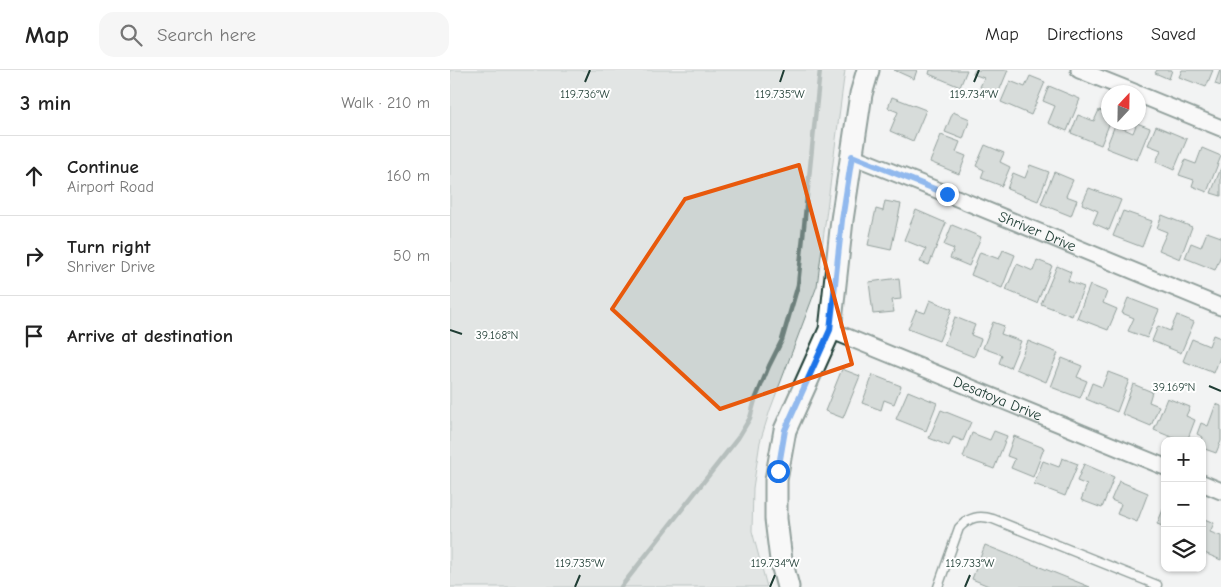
<!DOCTYPE html>
<html lang="en">
<head>
<meta charset="utf-8">
<style>
	body { margin:0; font-family:"Comic Neue",sans-serif; background:#f6f6f6; color:#222 }
	.controls { position:absolute; right:15px; bottom:15px; display:grid; overflow:hidden; border-radius:10px; box-shadow:0 1px 4px #0004 }
	.controls button { width:45px; height:45px; display:grid; place-items:center; padding:0; border:0; border-bottom:1px solid #e0e0e0; background:#fff; color:#222; font:25px sans-serif }
	.compass { position:absolute; left:651px; top:15px; width:45px; height:45px; border-radius:50%; background:#fff; box-shadow:0 1px 4px #0004; rotate:22deg }
	.stop { position:absolute; width:15px; height:15px; margin:-11px; border:4px solid #1a73e8; border-radius:50%; background:#fff }
	.stop.end { background:#1a73e8; border-color:#fff; box-shadow:0 1px 5px #0008 }
	.list { margin:0; padding:0; list-style:none }
	h2 { display:flex; justify-content:space-between; align-items:center; height:65px; margin:0; padding:0 20px; font-size:21px }
	h2 small { font-size:16px; font-weight:400; color:#767676 }
	.list li { display:grid; grid-template-columns:32px 1fr auto; gap:15px; align-items:center; box-sizing:border-box; height:80px; padding:0 20px; border-top:1px solid #e0e0e0 }
	.list b { display:block; font-size:19px; white-space:nowrap }
	.list p { margin:0; font-size:16px; white-space:nowrap; color:#767676 }
	.list em { font-size:16px; font-style:normal; color:#767676 }
	.icon { flex:none; width:28px; height:28px; fill:none; stroke:currentColor; stroke-width:2; stroke-linecap:round; stroke-linejoin:round }
	.map { position:relative; flex:none; width:771px; height:517px; overflow:hidden }
	header { display:flex; align-items:center; gap:30px; box-sizing:border-box; height:70px; padding:0 25px; background:#fff; border-bottom:1px solid #e0e0e0 }
	header strong { font-size:24px }
	nav { display:flex; gap:28px; margin-inline-start:auto; font-size:18px }
	.search { width:350px; height:45px; background:#f6f6f6; display:flex; align-items:center; gap:12px; box-sizing:border-box; padding:0 18px; border-radius:15px; color:#767676; font-size:19px }
	main { display:flex }
	aside { flex:1; background:#fff }
	.map>svg:first-child { display:block }
	.green { fill:#ced5d3; stroke:#768984 }
	.lines { fill:none; stroke-linecap:round; stroke-linejoin:round }
	.stream { stroke:#6d807b; stroke-width:4.5 }
	.building { fill:#b7c1bd; stroke:#1f3d34 }
	.lane-casing { stroke:#1f3d34; stroke-width:11 }
	.street-casing { stroke:#1f3d34; stroke-width:19 }
	.secondary-casing { stroke:#1f3d34; stroke-width:25 }
	.lane { stroke:#fff; stroke-width:8 }
	.street { stroke:#fff; stroke-width:15 }
	.secondary { stroke:#fff; stroke-width:21 }
	.route { stroke:#1a73e8; stroke-width:6 }
	.marked { fill:none; stroke:#e8590c; stroke-width:4; stroke-linejoin:round }
	.ticks { fill:none; stroke:#1f3d34; stroke-width:2 }
	.labels { text-anchor:middle; stroke-width:4; stroke-linejoin:round; paint-order:stroke }
	.street-label { font-size:15px; fill:#1f3d34; stroke:#fff }
	.ticks-label { font-size:12px; text-anchor:middle; fill:#1f3d34; stroke:#fff; stroke-width:4; stroke-linejoin:round; paint-order:stroke }
</style>
</head>
<body>
<header>
<strong>Map</strong>
<div class="search"><svg class="icon" aria-label="search" viewBox="0 0 24 24"><circle cx="10" cy="10" r="6"/><path d="M15 15l6 6"/></svg>Search here</div>
<nav><a>Map</a><a>Directions</a><a>Saved</a></nav>
</header>
<main>
<aside>
<h2>3 min<small>Walk · 210 m</small></h2>
<ul class="list">
<li><svg class="icon" aria-label="ahead" viewBox="0 0 24 24"><path d="M12 20V5M6 11l6-6 6 6"/></svg><div><b>Continue</b><p>Airport Road</p></div><em>160 m</em></li>
<li><svg class="icon" aria-label="right" viewBox="0 0 24 24"><path d="M7 20v-9h11M14 6l5 5-5 5"/></svg><div><b>Turn right</b><p>Shriver Drive</p></div><em>50 m</em></li>
<li><svg class="icon" aria-label="arrive" viewBox="0 0 24 24"><path d="M6 21V4h12l-3 4 3 4H6"/></svg><div><b>Arrive at destination</b></div></li>
</ul>
</aside>
<div class="map">
<svg width="771" height="517" viewBox="0 0 771 517">
	<rect width="100%" height="100%" fill="#f2f3f3"/>
	<filter id="ink" filterUnits="userSpaceOnUse"><feTurbulence type="fractalNoise" baseFrequency=".02" numOctaves="2"/><feDisplacementMap in="SourceGraphic" scale="10" xChannelSelector="R" yChannelSelector="G"/><feConvolveMatrix kernelMatrix="1 2 1 2 8 2 1 2 1" color-interpolation-filters="sRGB"/></filter>
	<g filter="url(#ink)">
		<polygon class="green" points="0,0 395,0 367,216 320,340 310,372 303,418 302,461 317,517 0,517"/>
		<g class="lines">
			<polyline class="stream" points="171,517 288,368 300,348 305,330 319,296 332,270 348,215 370,0"/>
		</g>
		<g class="building">
			<polygon points="444,0 467,0 464,9"/>
			<polygon points="480,0 517,0 510,17 479,4"/>
			<polygon points="525,0 558,0 548,24 530,17 534,8 523,4"/>
			<polygon points="707,0 722,0 719,9 705,3"/>
			<polygon points="732,0 763,0 756,17 729,7"/>
			<polygon points="770,0 771,0 771,16 765,14"/>
			<polygon points="580,6 595,12 581,45 551,32 560,11 575,17"/>
			<polygon points="599,16 630,29 617,61 598,53 605,36 593,31"/>
			<polygon points="442,27 476,40 463,71 440,61 448,42 438,38"/>
			<polygon points="649,40 658,43 658,52 660,52 651,75 621,63 628,45 644,51"/>
			<polygon points="503,42 520,49 513,69 495,62"/>
			<polygon points="687,53 700,58 687,90 656,78 665,55 683,63"/>
			<polygon points="706,56 737,69 724,100 706,92 711,80 698,75"/>
			<polygon points="491,65 510,72 506,82 516,86 509,104 480,92"/>
			<polygon points="535,75 554,83 550,92 560,97 552,116 531,108 534,100 526,96"/>
			<polygon points="752,78 771,86 757,122 742,116 744,110 729,105 735,90 746,94"/>
			<polygon points="580,95 599,102 588,131 557,119 563,103 575,108"/>
			<polygon points="771,98 771,126 761,123"/>
			<polygon points="604,102 623,110 616,126 627,130 621,146 591,134"/>
			<polygon points="639,118 671,130 659,160 643,153 648,141 632,134"/>
			<polygon points="435,131 451,134 441,180 418,175 426,139 433,141"/>
			<polygon points="466,140 496,153 479,195 470,192 476,179 454,170"/>
			<polygon points="673,141 702,151 692,177 663,166"/>
			<polygon points="712,145 742,157 730,189 709,180 717,162 707,158"/>
			<polygon points="502,155 531,167 519,196 500,188 504,179 494,175"/>
			<polygon points="757,162 771,167 771,185 765,200 735,188 741,173 751,177"/>
			<polygon points="553,180 565,185 552,218 521,205 530,182 549,189"/>
			<polygon points="587,190 602,196 587,233 556,220 567,194 583,201"/>
			<polygon points="607,196 621,202 618,211 634,217 622,246 591,234"/>
			<polygon points="449,208 451,229 442,230 444,242 423,244 419,212"/>
			<polygon points="640,215 657,222 653,233 667,239 658,260 627,248"/>
			<polygon points="678,228 709,240 697,268 678,261 684,248 672,243"/>
			<polygon points="480,230 502,239 489,271 458,259 466,240 475,243"/>
			<polygon points="727,245 744,252 731,283 702,271 708,256 720,261"/>
			<polygon points="505,247 525,255 521,265 531,269 524,287 494,275"/>
			<polygon points="543,252 554,256 551,264 571,271 560,298 549,293 552,285 533,278"/>
			<polygon points="763,265 771,268 771,285 764,303 733,291 742,269 759,276"/>
			<polygon points="578,271 608,283 596,312 566,299"/>
			<polygon points="612,288 632,296 627,307 637,311 630,328 601,317"/>
			<polygon points="392,299 410,306 393,348 375,341"/>
			<polygon points="658,302 679,310 667,342 636,329 642,313 652,317"/>
			<polygon points="423,305 451,316 444,334 434,330 431,340 412,333"/>
			<polygon points="683,314 702,322 699,332 709,336 701,356 672,344"/>
			<polygon points="458,321 487,333 476,361 446,349"/>
			<polygon points="717,328 740,337 736,346 745,350 737,371 731,371 704,360"/>
			<polygon points="766,334 771,336 771,371 766,383 752,378 752,371 753,367 747,364 751,353 758,356"/>
			<polygon points="491,340 521,352 513,371 503,367 499,376 479,368"/>
			<polygon points="544,361 557,366 544,399 513,387 522,363 540,370"/>
			<polygon points="564,366 594,378 583,407 561,398 565,389 557,386"/>
			<polygon points="612,388 628,394 615,426 584,414 593,391 609,397"/>
			<polygon points="634,394 664,407 652,438 631,430 637,415 627,411"/>
			<polygon points="669,411 698,423 687,452 667,444 671,434 661,430"/>
			<polygon points="715,435 715,457 707,454"/>
			<polygon points="752,448 764,453 760,462 771,466 771,490 752,482"/>
			<polygon points="535,475 640,517 541,517 522,509"/>
		</g>
		<g class="lines">
			<g class="lane-casing">
				<path id="lane" d="M488,517l21,-59c10,-11 20,-13 34,-9l164,66 -1,2"/>
			</g>
			<g class="street-casing">
				<g id="street">
					<polyline points="629,0 684,22"/>
					<polyline points="688,24 771,58"/>
					<path id="s1" d="M402,86l95,38 274,113"/>
					<path id="s2" d="M380,260l335,137"/>
					<polyline points="752,413 771,421"/>
				</g>
			</g>
			<g class="secondary-casing">
				<polyline id="secondary" points="338,517 331,490 326,449 326,410 335,360 380,260 392,150 411,24 418,0"/>
			</g>
			<use href="#lane" class="lane"/>
			<use href="#street" class="street"/>
			<use href="#secondary" class="secondary"/>
		</g>
	</g>
	<g class="lines" filter="url(#ink)">
		<polyline class="route" points="328,401 335,360 380,260 392,150 402,86 497,124"/>
	</g>
	<path d="M0 0H771V517H0ZM349,95l53,199 -132,45 -108,-100 73,-110z" fill="#f2f3f3" fill-opacity=".55" fill-rule="evenodd"/>
	<path class="marked" d="M349,95l53,199 -132,45 -108,-100 73,-110z"/>
	<path class="ticks" d="M135,12l5,-12M330,12l4,-12M524,12l5,-12M0,260l12,4M759,316l12,5M125,517l5,-12M320,517l5,-12M515,517l5,-12"/>
	<g class="labels">
		<g class="street-label">
			<text dy="5" stroke="none"><textPath href="#s1" startOffset="200">Shriver Drive</textPath></text>
			<text dy="5" stroke="none"><textPath href="#s2" startOffset="181">Desatoya Drive</textPath></text>
		</g>
	</g>
	<g class="ticks-label">
		<text x="330" y="28">119.735°W</text>
		<text x="524" y="28">119.734°W</text>
		<text x="135" y="28">119.736°W</text>
		<text x="47" y="269">39.168°N</text>
		<text x="724" y="321">39.169°N</text>
		<text x="130" y="497">119.735°W</text>
		<text x="325" y="497">119.734°W</text>
		<text x="520" y="497">119.733°W</text>
	</g>
</svg>
<div class="controls">
<button>+</button>
<button>−</button>
<button><svg class="icon" aria-label="layers" viewBox="0 0 24 24"><path d="M12 4l9 5-9 5-9-5zM3 14l9 5 9-5"/></svg></button>
</div>
<svg class="compass" viewBox="-18 -18 36 36"><path d="M0-13l5 13h-10z" fill="#e53935"/><path d="M0 13l5-13h-10z" fill="#767676"/></svg>
<div class="stop" style="left:328px;top:401px"></div>
<div class="stop end" style="left:497px;top:124px"></div>
</div>
</main>
</body>
</html>
